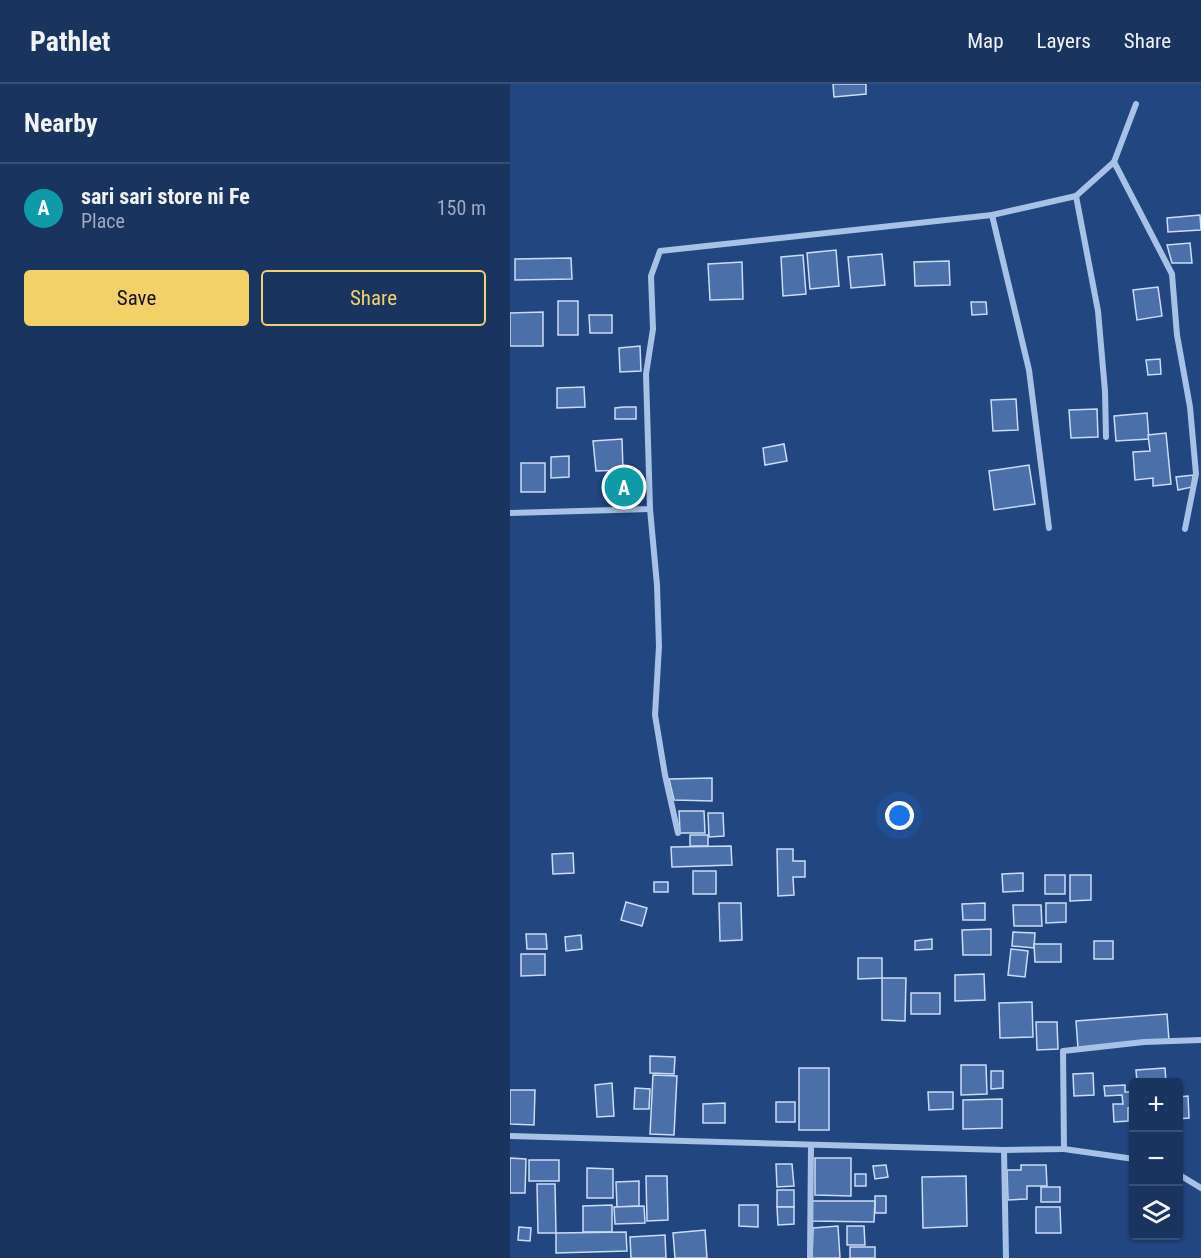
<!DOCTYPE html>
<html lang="en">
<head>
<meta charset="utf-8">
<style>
	body { margin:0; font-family:"Roboto Condensed",sans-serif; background:#273f69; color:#f1f3f6 }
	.controls { position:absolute; right:18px; bottom:18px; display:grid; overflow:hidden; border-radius:6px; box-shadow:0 2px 4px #0004 }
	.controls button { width:54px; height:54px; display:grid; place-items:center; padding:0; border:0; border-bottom:2px solid #384f75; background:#1a3460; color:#f1f3f6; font:30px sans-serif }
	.you { position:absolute; left:390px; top:732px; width:21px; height:21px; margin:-15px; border:4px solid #fff; border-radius:50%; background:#1a73e8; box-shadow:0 0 0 9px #1a73e833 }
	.badge { display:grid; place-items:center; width:39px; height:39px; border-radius:50%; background:#f3d169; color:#fff; font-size:20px; font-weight:700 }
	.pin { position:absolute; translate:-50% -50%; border:3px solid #fff; box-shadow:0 2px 6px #0006 }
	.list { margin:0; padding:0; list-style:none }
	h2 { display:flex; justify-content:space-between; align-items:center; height:78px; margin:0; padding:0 24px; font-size:26px }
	h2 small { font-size:20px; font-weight:400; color:#9faabd }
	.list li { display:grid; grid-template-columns:39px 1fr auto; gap:18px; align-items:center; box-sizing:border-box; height:90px; padding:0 24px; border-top:2px solid #384f75 }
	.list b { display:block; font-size:22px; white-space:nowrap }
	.list p { margin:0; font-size:20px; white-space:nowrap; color:#9faabd }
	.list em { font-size:20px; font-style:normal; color:#9faabd }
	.actions { display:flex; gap:12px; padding:18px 24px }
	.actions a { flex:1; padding:14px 0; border:2px solid #f3d169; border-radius:6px; text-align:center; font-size:21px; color:#f3d169 }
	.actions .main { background:#f3d169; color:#111 }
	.icon { flex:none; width:33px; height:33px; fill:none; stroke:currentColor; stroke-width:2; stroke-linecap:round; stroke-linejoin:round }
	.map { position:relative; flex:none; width:691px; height:1174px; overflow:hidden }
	header { display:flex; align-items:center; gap:36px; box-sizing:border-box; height:84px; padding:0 30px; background:#1a3460; border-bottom:2px solid #384f75 }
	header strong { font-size:28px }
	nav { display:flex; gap:33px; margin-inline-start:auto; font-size:21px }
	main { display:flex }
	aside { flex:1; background:#1a3460 }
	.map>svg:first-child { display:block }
	.building { fill:#4b70a9; stroke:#cbdcf5; stroke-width:1.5 }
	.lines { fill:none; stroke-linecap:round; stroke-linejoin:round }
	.minor { stroke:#a7c1e7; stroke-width:6 }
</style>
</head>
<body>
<header>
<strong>Pathlet</strong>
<nav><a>Map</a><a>Layers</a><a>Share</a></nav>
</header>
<main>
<aside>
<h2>Nearby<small></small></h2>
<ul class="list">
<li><span class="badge" style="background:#0f9aa8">A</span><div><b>sari sari store ni Fe</b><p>Place</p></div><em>150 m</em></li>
</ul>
<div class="actions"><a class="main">Save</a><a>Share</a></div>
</aside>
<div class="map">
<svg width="691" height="1174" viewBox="0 0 691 1174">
	<rect width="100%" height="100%" fill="#224680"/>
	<g class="building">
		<polygon points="323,0 356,0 356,10 324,13"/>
		<polygon points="690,131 691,146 658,148 657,134"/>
		<polygon points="680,159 682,179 662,179 657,161"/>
		<polygon points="326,166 329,202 300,205 297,169"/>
		<polygon points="372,170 375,201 341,204 338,173"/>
		<polygon points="293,171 296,210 273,212 271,173"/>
		<polygon points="61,174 62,195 5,196 5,175"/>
		<polygon points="439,177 440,201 405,202 404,178"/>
		<polygon points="232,178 233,215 200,216 198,180"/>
		<polygon points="648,203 652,232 627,236 623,206"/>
		<rect x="48" y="217" width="20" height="34"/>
		<polygon points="461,218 476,218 477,230 462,231"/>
		<polygon points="33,228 33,262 0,262 0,229"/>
		<polygon points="79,231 102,231 102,249 80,249"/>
		<polygon points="130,262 131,287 110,288 109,264"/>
		<polygon points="650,275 651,290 638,291 636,276"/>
		<polygon points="74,303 75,323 47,324 47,304"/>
		<polygon points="506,315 508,346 483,347 481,316"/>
		<polygon points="114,323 126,323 126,335 105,335 105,324"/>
		<polygon points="587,325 588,353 561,354 559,326"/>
		<polygon points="637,329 639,355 606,357 604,332"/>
		<polygon points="656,349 661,400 643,402 643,394 625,396 623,368 640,367 638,351"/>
		<polygon points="112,355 113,386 86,387 83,357"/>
		<polygon points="274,360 277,377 255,381 253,364"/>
		<polygon points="59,372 59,393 41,394 41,373"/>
		<rect x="11" y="379" width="24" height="29"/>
		<polygon points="519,381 525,420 484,426 479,387"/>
		<polygon points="683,391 682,403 668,406 666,393"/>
		<polygon points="126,395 128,409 101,410 100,396"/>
		<polygon points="202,694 202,717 164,716 159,695"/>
		<polygon points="169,727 194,727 195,749 170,749"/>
		<polygon points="198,729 213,729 214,752 199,753"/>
		<rect x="180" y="751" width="18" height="11"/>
		<polygon points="221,762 222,781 162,783 161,763"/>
		<polygon points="267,765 283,765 283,777 295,777 295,793 283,793 284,811 268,812"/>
		<polygon points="63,769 64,789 43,790 42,770"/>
		<rect x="183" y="787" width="23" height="23"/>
		<polygon points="513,789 513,807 493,808 492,790"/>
		<rect x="535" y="791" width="20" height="19"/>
		<polygon points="560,791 581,791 581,816 560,817"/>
		<rect x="144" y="798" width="14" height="10"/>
		<polygon points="116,818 137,824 132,842 111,836"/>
		<polygon points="209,819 231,819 232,856 210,857"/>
		<polygon points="475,819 475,836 453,836 452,820"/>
		<polygon points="536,819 556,819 556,838 536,839"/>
		<polygon points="503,821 531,821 532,842 504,842"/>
		<polygon points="481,845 481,871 453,871 452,846"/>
		<polygon points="503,848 525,849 524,864 502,862"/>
		<polygon points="16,850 36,850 37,865 17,865"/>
		<polygon points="71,851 72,865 56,867 55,853"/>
		<polygon points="422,855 422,865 405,866 405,857"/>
		<rect x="584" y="857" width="19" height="18"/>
		<polygon points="524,860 551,860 551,878 525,878"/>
		<polygon points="501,865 518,867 515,893 498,891"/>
		<polygon points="11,870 35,870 35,891 11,892"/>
		<polygon points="348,874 372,874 372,894 348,895"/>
		<polygon points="474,890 475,916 445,917 445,891"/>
		<polygon points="372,894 396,894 395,937 372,936"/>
		<rect x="401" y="909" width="29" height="21"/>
		<polygon points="522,918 523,953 490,954 489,919"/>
		<polygon points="657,930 659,956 568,964 566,937"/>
		<polygon points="526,938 547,938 548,965 527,966"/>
		<polygon points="140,972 165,973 164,990 140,989"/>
		<polygon points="451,981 476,981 477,1010 451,1011"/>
		<rect x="289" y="984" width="30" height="62"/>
		<polygon points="655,984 656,998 627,998 626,986"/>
		<polygon points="481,987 493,987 493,1004 481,1005"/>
		<polygon points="583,989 584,1011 564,1012 563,990"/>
		<polygon points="143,991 167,992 164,1051 140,1050"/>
		<polygon points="102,999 104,1032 87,1033 85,1001"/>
		<polygon points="615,1001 615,1008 624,1008 624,1023 618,1024 618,1037 604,1038 603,1020 613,1020 612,1011 595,1012 594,1002"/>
		<polygon points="125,1004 140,1005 139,1025 124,1025"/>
		<polygon points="0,1006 25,1006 24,1041 0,1040"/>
		<polygon points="418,1008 443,1008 443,1025 419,1026"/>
		<polygon points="678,1012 679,1034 668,1035 668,1013"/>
		<polygon points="492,1015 492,1044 453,1045 453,1016"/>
		<rect x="266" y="1018" width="19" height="20"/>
		<polygon points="215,1019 215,1039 193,1039 193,1020"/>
		<polygon points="0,1074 16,1075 15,1109 0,1109"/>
		<polygon points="305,1074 341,1074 341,1112 305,1111"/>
		<rect x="19" y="1076" width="30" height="21"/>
		<polygon points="266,1080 282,1080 284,1102 267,1103"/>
		<polygon points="376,1081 378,1093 365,1095 363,1082"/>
		<polygon points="511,1081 536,1081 537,1102 517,1102 517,1115 498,1116 497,1086 511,1086"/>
		<polygon points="77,1084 103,1085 103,1114 77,1114"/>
		<rect x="345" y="1090" width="11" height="12"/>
		<polygon points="136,1092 157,1092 158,1136 137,1137"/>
		<polygon points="456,1092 457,1142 413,1144 412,1093"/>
		<polygon points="129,1097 129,1122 107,1123 106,1098"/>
		<polygon points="27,1100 45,1100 46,1149 28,1149"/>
		<rect x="531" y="1103" width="19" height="15"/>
		<rect x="267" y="1106" width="17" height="17"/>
		<rect x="365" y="1112" width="11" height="17"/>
		<polygon points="302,1117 365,1117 364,1138 302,1137"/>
		<polygon points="102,1121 102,1148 73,1148 73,1122"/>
		<polygon points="229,1121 248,1121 248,1143 229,1142"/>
		<polygon points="134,1122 135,1139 105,1140 104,1123"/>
		<polygon points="267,1123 284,1123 284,1140 268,1141"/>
		<polygon points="526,1123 550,1123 551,1149 526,1149"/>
		<polygon points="328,1142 330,1174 302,1174 303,1144"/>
		<polygon points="337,1142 354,1142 355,1161 337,1161"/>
		<polygon points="9,1143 21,1144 20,1157 8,1156"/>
		<polygon points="195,1146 197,1174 165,1174 163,1149"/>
		<polygon points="116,1148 117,1167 46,1169 46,1149"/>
		<polygon points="155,1151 156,1174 121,1174 120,1153"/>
		<rect x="340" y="1163" width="25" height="11"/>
	</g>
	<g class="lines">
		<g class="minor">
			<polyline points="604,78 662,190 667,251 680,323 686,390 675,445"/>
			<polyline points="566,112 588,227 595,307 596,353"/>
			<polyline points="482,131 519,286 539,444"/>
			<polyline points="140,425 147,501 149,562 145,631 155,691 168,749"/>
			<polyline points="0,429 140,425 136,290 143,245 141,192 150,167 482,131 566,112 604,78 626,20"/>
			<polyline points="0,1052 494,1066 554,1065 553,967 634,958 691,956"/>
			<polyline points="554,1065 624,1075"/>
			<polyline points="494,1066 496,1174"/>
			<polyline points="668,1090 691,1104"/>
			<polyline points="300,1174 301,1061"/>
		</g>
	</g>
</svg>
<div class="controls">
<button>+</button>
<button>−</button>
<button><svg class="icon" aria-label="layers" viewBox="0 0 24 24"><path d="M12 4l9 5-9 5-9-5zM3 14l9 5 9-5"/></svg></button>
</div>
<div class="you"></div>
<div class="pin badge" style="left:114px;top:403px;background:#0f9aa8">A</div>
</div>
</main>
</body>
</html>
